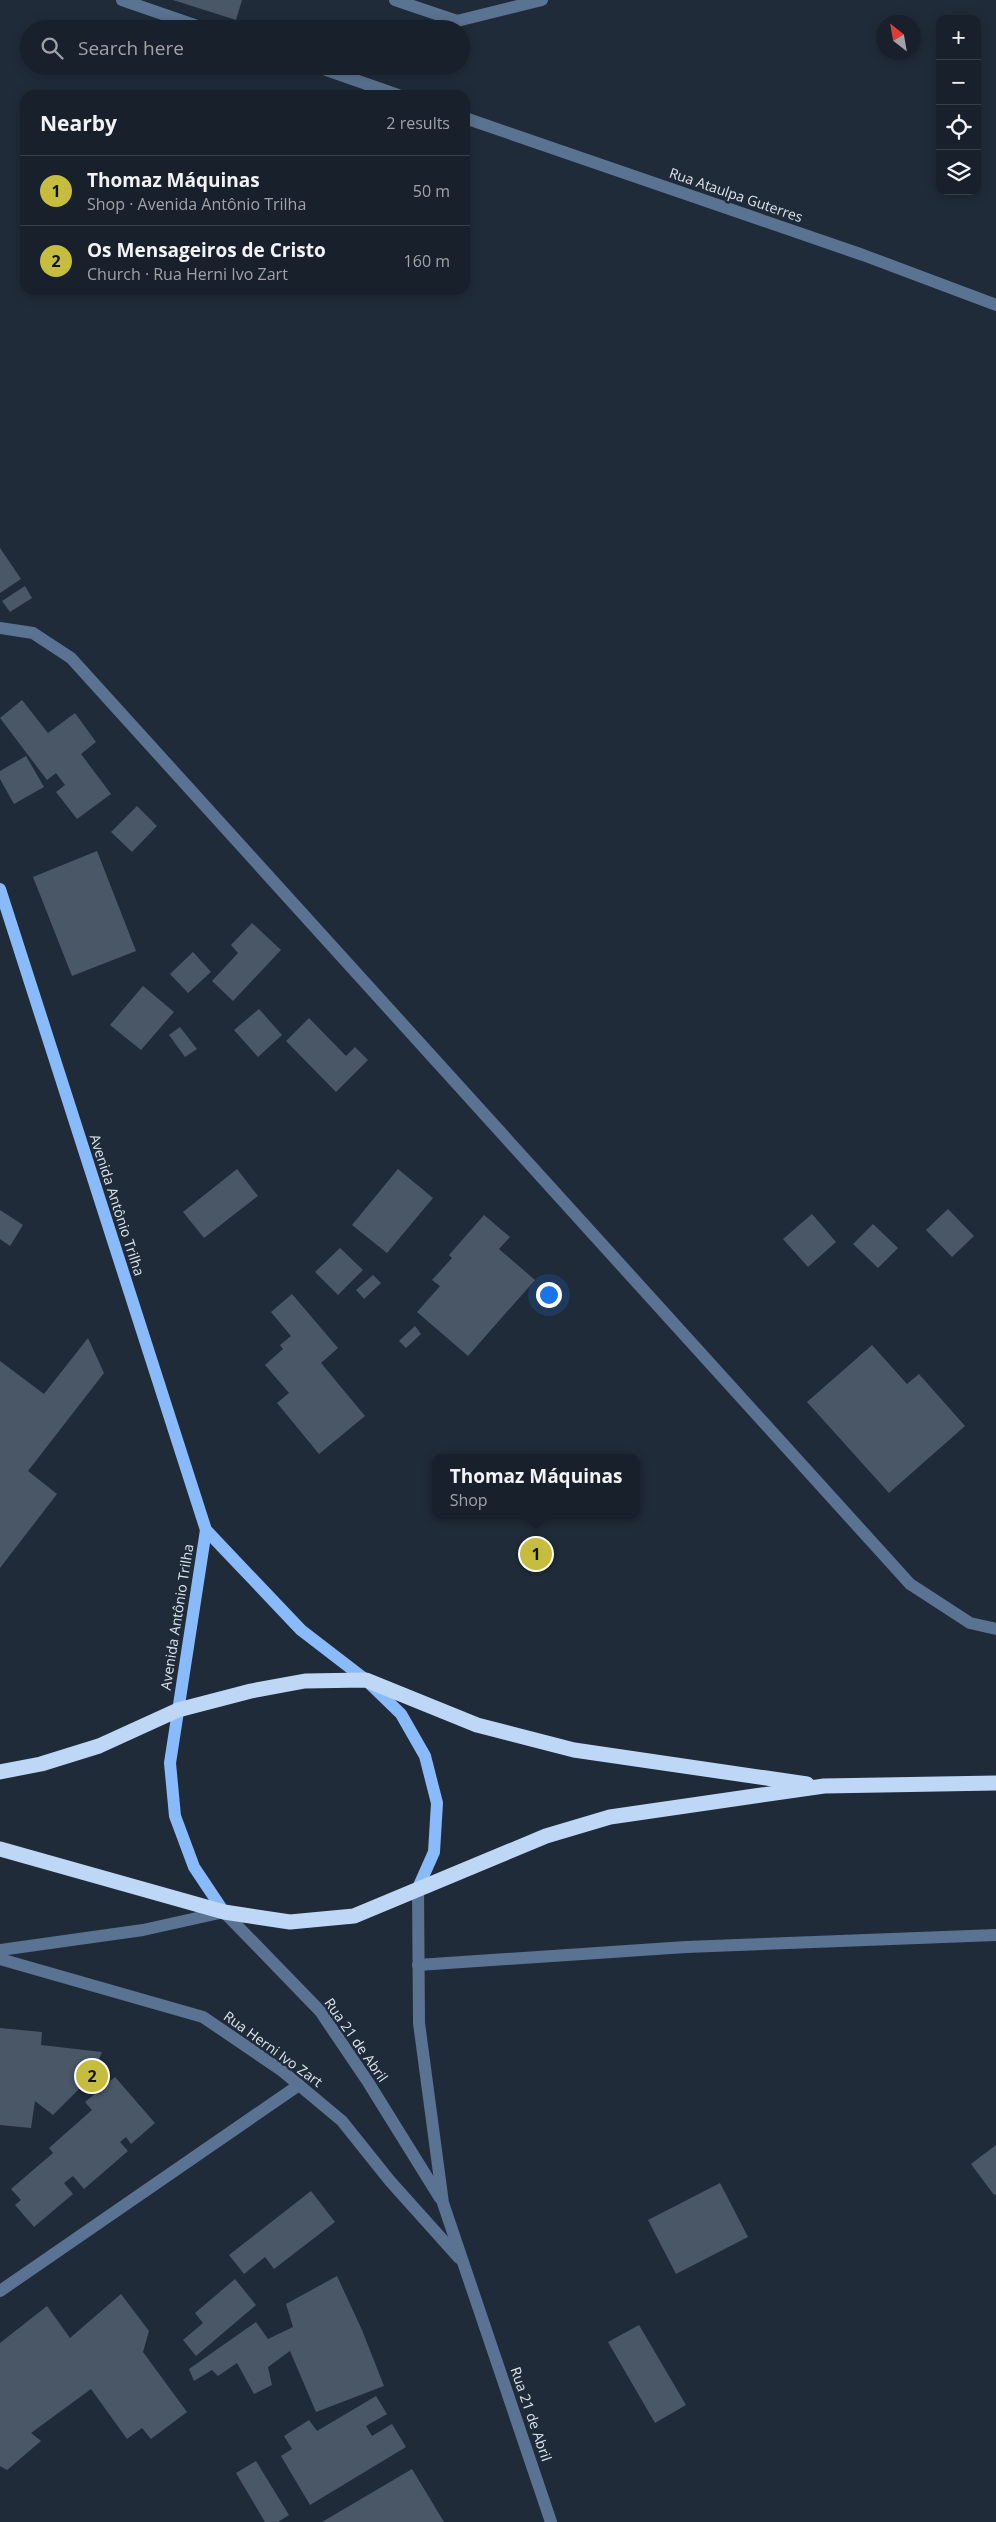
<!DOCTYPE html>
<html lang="en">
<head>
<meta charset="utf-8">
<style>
	body { margin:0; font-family:"Open Sans",sans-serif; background:#252d37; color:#f1f3f6 }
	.controls { position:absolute; right:15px; top:15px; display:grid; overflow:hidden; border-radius:10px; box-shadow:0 2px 12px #0003 }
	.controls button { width:45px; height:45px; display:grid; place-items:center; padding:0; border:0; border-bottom:1px solid #363e47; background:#18202b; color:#f1f3f6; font:25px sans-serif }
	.compass { position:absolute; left:876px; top:15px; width:45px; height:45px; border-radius:50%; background:#18202b; box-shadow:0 2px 12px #0003; rotate:329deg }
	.you { position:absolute; left:548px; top:1294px; width:18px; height:18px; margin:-12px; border:4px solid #fff; border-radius:50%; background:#1a73e8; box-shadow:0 0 0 8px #1a73e833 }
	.badge { display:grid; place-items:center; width:32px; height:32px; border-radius:50%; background:#c6bc3d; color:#111; font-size:16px; font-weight:700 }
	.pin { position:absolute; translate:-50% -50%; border:2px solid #fff; box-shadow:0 1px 5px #0006 }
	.popup { position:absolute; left:432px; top:1454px; width:208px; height:65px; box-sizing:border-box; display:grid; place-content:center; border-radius:10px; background:#18202b; filter:drop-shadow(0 1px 4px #0005); font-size:16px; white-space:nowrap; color:#9fa3a9 }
	.popup b { font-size:19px; color:#f1f3f6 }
	.popup::after { content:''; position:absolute; left:50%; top:100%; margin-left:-10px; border:10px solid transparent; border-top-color:#18202b }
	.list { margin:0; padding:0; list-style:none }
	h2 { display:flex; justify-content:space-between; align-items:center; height:65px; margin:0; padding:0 20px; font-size:21px }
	h2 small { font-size:16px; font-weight:400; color:#9fa3a9 }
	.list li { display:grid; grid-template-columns:32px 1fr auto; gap:15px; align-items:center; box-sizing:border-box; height:70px; padding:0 20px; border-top:1px solid #363e47 }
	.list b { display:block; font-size:19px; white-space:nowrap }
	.list p { margin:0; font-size:16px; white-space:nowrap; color:#9fa3a9 }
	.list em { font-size:16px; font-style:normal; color:#9fa3a9 }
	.icon { flex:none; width:28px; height:28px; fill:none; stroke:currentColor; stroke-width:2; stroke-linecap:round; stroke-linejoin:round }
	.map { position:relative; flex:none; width:996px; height:2522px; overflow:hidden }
	.search { position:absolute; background:#18202b; box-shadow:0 2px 12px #0003; left:20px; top:20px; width:450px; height:55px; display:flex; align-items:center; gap:12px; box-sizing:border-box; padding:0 18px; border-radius:28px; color:#9fa3a9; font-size:19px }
	.panel { position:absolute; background:#18202b; box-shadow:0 2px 12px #0003; left:20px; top:90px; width:450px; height:205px; border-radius:15px }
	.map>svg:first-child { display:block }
	.building { fill:#4a5767 }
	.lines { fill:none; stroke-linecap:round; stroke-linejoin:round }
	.minor { stroke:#5b7392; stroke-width:12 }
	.major { stroke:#89bbfc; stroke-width:12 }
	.highway { stroke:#bfd7f6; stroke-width:15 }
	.labels { text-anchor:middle; stroke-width:5; stroke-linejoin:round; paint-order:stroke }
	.street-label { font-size:14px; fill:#dde5ee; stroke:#202b39 }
</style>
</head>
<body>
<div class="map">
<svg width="996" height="2522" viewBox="0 0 996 2522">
	<rect width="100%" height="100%" fill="#202b39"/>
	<g class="building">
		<polygon points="173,0 242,0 236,20"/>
		<polygon points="0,548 21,579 0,593"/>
		<polygon points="25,586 32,598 10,612 2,601"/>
		<polygon points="22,700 48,733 75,713 96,742 81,754 111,794 77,819 56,792 65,785 56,773 47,780 0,718"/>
		<polygon points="26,756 44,787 14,804 0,779 0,771"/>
		<polygon points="137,806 157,826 132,852 111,832"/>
		<polygon points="97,851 136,951 72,976 33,877"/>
		<polygon points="252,923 281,950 233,1001 212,981 238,953 231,945"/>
		<polygon points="193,952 211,972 188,993 170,974"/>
		<polygon points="143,986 174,1012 141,1050 110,1025"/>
		<polygon points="259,1009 282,1035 258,1057 234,1030"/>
		<polygon points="309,1018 346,1056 355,1047 368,1060 336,1092 286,1041"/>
		<polygon points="180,1027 197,1049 185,1057 169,1035"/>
		<polygon points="237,1169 258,1196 204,1238 183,1212"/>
		<polygon points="398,1169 433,1198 387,1253 352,1225"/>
		<polygon points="948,1209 974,1236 952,1257 926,1230"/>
		<polygon points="0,1210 23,1225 10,1246 0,1239"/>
		<polygon points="812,1214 836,1242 808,1267 783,1239"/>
		<polygon points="484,1215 510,1237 499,1249 535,1280 468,1356 417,1312 440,1286 432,1280 452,1258 449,1255"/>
		<polygon points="873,1224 898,1248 878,1268 853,1244"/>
		<polygon points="340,1248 363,1270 338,1295 315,1272"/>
		<polygon points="373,1275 381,1283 364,1299 356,1290"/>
		<polygon points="292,1294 338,1348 321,1363 365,1416 319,1454 277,1403 289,1393 265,1365 283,1349 280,1345 291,1336 271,1312"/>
		<polygon points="415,1326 421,1334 406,1348 399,1341"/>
		<polygon points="88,1338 104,1373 28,1471 57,1494 0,1568 0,1361 44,1394"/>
		<polygon points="872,1345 907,1384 919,1374 965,1426 889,1493 807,1402"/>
		<polygon points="0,2028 42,2032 41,2045 102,2052 92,2076 53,2115 35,2101 31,2128 0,2125"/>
		<polygon points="115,2077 155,2123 131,2144 126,2137 120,2142 128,2151 84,2189 73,2176 64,2183 73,2194 34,2227 15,2205 21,2200 11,2189 53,2153 49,2148 92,2110 85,2102"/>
		<polygon points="996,2145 996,2194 994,2195 971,2164"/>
		<polygon points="720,2183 748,2237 676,2274 648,2220"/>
		<polygon points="311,2191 335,2222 274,2269 265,2257 244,2274 229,2255"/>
		<polygon points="337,2276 362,2330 384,2386 316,2412 290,2351 268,2367 272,2385 254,2394 237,2363 218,2376 212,2370 194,2381 189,2369 256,2322 268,2339 293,2327 286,2304"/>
		<polygon points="235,2279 256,2305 196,2356 183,2340 203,2323 195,2313"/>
		<polygon points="121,2294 149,2331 143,2352 187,2412 151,2439 142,2428 127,2439 91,2389 31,2433 41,2441 7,2470 0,2466 0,2343 47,2306 70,2338"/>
		<polygon points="639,2325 686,2405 655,2423 608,2342"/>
		<polygon points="376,2396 387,2414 366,2426 372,2436 392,2424 406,2447 310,2505 281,2456 292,2449 284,2436 309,2420 317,2431"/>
		<polygon points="256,2461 289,2515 278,2522 265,2522 236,2473"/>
		<polygon points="412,2469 444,2522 322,2522"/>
	</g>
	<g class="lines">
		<g class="minor">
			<polyline points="122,0 206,29"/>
			<polyline points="395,0 457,21 542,0"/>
			<polyline points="315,66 398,95"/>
			<polyline points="465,118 863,255 996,305"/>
			<polyline points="0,628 33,633 71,658 910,1584 970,1623 996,1629"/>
			<polyline points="418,1888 419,2023 443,2203 551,2522"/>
			<polyline points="0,1950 143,1930 224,1912 320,2011 368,2082 440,2198"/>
			<polyline points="0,1959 203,2017 281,2070 342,2121 390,2181 459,2258"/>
			<polyline points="418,1965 686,1947 996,1935"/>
			<polyline points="0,2291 299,2085"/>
		</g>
		<g class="major">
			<polyline points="0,889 206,1530 301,1630 366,1680 401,1714 425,1756 437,1803 434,1852 418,1888"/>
			<polyline points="206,1530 170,1763 175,1816 194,1867 224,1912"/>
		</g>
		<g class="highway">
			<polyline points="0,1772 41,1764 99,1746 178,1710 251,1691 305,1681 366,1680 477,1725 574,1750 807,1784"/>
			<polyline points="0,1849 224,1912 290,1922 354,1916 546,1836 610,1817 824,1786 996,1783"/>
		</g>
	</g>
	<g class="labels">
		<g class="street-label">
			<text transform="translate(736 195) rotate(19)" y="5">Rua Ataulpa Guterres</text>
			<text transform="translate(117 1205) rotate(72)" y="5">Avenida Antônio Trilha</text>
			<text transform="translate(177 1617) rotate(-81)" y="5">Avenida Antônio Trilha</text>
			<text transform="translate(356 2040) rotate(55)" y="5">Rua 21 de Abril</text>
			<text transform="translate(273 2049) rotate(36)" y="5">Rua Herni Ivo Zart</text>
			<text transform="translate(531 2414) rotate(71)" y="5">Rua 21 de Abril</text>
		</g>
	</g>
</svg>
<div class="controls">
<button>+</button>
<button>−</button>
<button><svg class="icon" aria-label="locate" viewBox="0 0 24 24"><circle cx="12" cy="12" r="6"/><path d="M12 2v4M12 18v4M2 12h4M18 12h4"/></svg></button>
<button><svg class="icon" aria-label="layers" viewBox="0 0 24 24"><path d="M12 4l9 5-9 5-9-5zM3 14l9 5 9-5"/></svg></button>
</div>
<svg class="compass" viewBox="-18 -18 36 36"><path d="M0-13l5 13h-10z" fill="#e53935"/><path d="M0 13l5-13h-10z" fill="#9fa3a9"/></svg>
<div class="you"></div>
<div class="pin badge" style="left:536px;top:1554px">1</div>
<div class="popup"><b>Thomaz Máquinas</b>Shop</div>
<div class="pin badge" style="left:92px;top:2076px">2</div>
<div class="search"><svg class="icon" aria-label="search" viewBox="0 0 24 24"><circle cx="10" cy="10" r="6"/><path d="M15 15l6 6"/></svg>Search here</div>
<section class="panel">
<h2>Nearby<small>2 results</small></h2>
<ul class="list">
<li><span class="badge">1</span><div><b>Thomaz Máquinas</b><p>Shop · Avenida Antônio Trilha</p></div><em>50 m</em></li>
<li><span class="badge">2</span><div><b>Os Mensageiros de Cristo</b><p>Church · Rua Herni Ivo Zart</p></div><em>160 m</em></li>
</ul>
</section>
</div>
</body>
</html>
